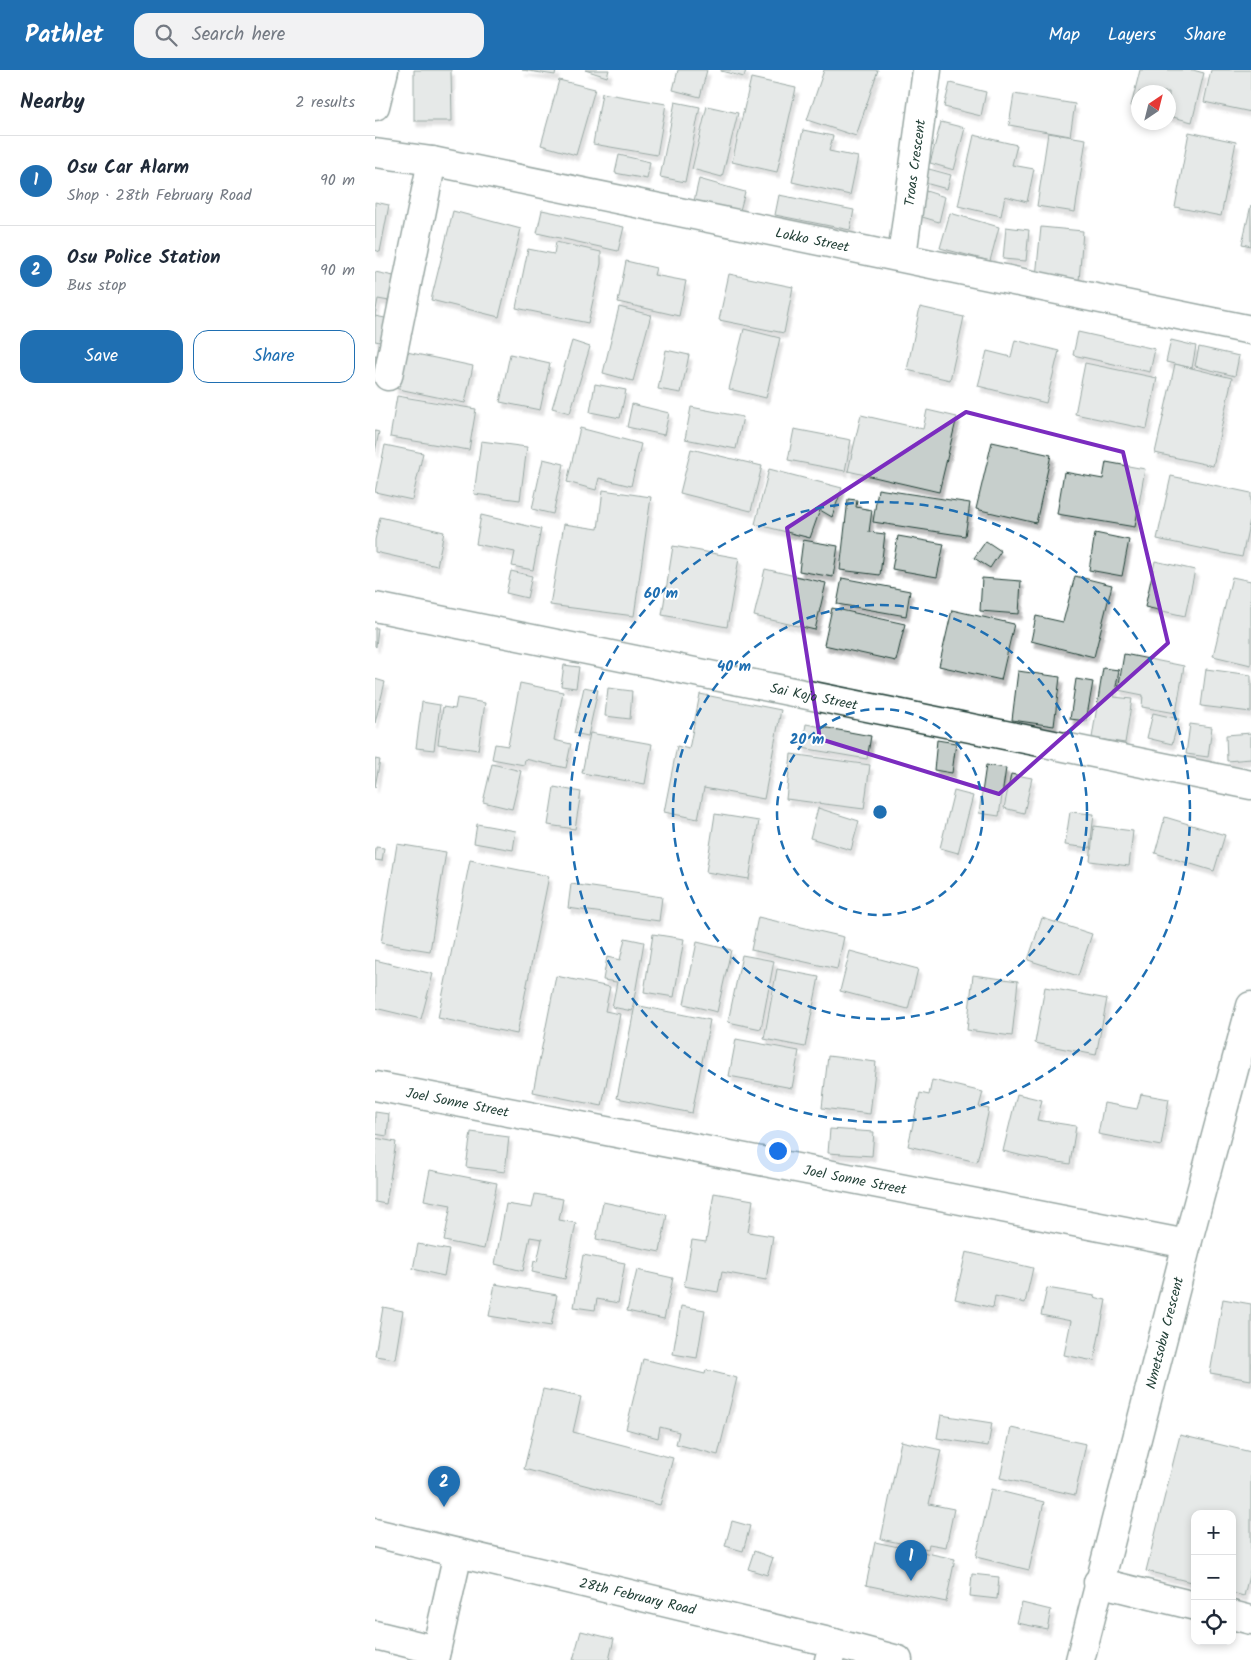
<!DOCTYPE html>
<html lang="en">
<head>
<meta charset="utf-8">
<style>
	body { margin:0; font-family:Kalam,sans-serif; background:#f2f2f3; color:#1f2937 }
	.controls { position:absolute; right:15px; bottom:15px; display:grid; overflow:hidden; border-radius:10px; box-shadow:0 2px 8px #0003 }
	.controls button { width:45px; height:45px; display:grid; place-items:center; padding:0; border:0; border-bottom:1px solid #e0e1e3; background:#fff; color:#1f2937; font:25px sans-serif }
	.compass { position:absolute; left:756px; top:15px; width:45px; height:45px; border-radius:50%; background:#fff; box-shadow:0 2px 8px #0003; rotate:35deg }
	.you { position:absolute; left:402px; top:1080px; width:18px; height:18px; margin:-12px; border:4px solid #fff; border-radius:50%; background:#1a73e8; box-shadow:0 0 0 8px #1a73e833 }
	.badge { display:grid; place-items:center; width:32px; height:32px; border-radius:50%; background:#1f6fb2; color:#fff; font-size:16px; font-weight:700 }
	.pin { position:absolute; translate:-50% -41px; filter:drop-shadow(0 1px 2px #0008) }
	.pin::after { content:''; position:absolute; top:26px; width:18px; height:15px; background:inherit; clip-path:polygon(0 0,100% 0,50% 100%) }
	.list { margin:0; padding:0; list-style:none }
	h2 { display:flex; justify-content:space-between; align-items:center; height:65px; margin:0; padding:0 20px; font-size:21px }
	h2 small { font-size:16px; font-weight:400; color:#747a83 }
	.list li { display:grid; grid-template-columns:32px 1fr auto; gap:15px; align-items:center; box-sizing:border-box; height:90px; padding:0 20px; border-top:1px solid #e0e1e3 }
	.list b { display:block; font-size:19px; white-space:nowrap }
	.list p { margin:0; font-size:16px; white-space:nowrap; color:#747a83 }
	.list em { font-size:16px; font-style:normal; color:#747a83 }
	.actions { display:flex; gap:10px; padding:15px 20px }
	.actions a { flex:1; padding:11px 0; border:1px solid #1f6fb2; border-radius:15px; text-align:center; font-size:18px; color:#1f6fb2 }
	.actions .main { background:#1f6fb2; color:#fff }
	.icon { flex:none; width:28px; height:28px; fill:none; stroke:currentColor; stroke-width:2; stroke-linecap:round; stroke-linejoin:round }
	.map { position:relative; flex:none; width:876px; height:1590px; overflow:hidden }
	header { display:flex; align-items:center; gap:30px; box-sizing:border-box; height:70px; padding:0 25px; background:#1f6fb2; color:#fff }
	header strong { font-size:24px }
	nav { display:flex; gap:28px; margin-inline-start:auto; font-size:18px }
	.search { width:350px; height:45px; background:#f2f2f3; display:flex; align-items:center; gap:12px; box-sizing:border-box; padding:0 18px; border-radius:15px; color:#747a83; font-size:19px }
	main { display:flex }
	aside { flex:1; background:#fff }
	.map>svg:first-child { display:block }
	.building { fill:#c7cfcc; stroke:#1f3d34; filter:url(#shadow) }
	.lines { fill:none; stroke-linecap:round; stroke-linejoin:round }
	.minor-casing { stroke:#1f3d34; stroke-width:31 }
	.major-casing { stroke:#1f3d34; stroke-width:31 }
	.minor { stroke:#fff; stroke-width:28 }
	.major { stroke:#fff; stroke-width:28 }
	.marked { fill:none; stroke:#7b2cbf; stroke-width:4; stroke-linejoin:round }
	.ring { fill:none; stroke:#1f6fb2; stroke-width:2.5; stroke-dasharray:9 6 }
	.labels { text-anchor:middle; stroke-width:4; stroke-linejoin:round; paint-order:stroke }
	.street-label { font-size:14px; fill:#1f3d34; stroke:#fff }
	.centre { fill:#1f6fb2; stroke:#fff; stroke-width:2.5 }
	.ring-label { font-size:15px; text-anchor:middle; font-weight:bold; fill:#1f6fb2; stroke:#fff; stroke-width:4; stroke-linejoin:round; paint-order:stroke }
</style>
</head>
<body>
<header>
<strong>Pathlet</strong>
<div class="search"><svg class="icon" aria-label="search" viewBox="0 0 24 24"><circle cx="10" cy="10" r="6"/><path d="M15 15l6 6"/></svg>Search here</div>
<nav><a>Map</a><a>Layers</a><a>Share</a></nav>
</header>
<main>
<aside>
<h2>Nearby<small>2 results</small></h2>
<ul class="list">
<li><span class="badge">1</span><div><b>Osu Car Alarm</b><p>Shop · 28th February Road</p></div><em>90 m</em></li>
<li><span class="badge">2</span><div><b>Osu Police Station</b><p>Bus stop</p></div><em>90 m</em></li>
</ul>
<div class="actions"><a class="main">Save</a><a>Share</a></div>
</aside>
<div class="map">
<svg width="876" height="1590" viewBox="0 0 876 1590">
	<defs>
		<filter id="shadow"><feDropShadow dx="3" dy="5.5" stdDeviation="1" flood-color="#0004"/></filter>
	</defs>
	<rect width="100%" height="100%" fill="#fff"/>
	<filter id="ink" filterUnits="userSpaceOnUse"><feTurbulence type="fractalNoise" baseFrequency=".02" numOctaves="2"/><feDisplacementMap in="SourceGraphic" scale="10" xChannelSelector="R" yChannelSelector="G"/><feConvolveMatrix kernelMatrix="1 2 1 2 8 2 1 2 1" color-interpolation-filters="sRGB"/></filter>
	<g filter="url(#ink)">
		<g class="building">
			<polygon points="39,0 76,0 77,51 39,51"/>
			<polygon points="147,0 181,0 180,5"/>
			<polygon points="210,0 234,0 232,7"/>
			<polygon points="303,0 332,0 325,27 298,20"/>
			<polygon points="346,0 371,0 369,7 346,1"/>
			<polygon points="449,0 503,0 481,66 432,50"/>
			<polygon points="765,0 818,0 829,3 817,52 794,46 794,22 764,22 764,38 756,36"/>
			<polygon points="836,0 876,0 876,42 829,32"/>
			<polygon points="376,8 421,18 402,102 357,92"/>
			<polygon points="184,10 220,19 201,85 166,75"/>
			<polygon points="575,13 611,22 606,46 569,37"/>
			<polygon points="227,23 291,34 282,85 218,74"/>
			<polygon points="639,24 700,34 695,66 634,55"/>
			<polygon points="300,32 325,37 310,112 285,107"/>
			<polygon points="332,36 363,43 347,107 317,99"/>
			<polygon points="566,52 590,58 579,100 555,93"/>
			<polygon points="428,60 458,66 454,81 483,87 475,125 417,112"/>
			<polygon points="814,62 861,72 846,146 800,137"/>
			<polygon points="673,63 711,69 700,142 662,136"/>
			<polygon points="599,65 642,75 637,95 659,99 652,132 630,126 626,146 583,136"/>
			<polygon points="244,85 275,92 272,109 240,103"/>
			<polygon points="554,99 576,105 572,119 550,113"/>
			<polygon points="324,109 370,122 364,144 319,131"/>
			<polygon points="551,121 570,127 564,152 544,146"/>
			<polygon points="404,125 479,140 475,160 400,145"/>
			<polygon points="0,132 14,135 5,182 0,180"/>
			<polygon points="876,135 876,176 867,174"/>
			<polygon points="167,140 249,157 243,181 162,163"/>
			<polygon points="78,141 146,159 124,247 56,230"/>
			<polygon points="575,143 624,157 615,191 565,178"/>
			<polygon points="631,157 654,160 651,191 628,189"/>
			<polygon points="666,157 708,161 704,211 661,207"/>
			<polygon points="181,172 226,182 226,194 213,253 141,238 153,179 179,184"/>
			<polygon points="251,191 281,198 279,205 311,211 304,246 243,232"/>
			<polygon points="0,202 19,206 14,231 3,229 0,246 15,249 10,273 0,271"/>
			<polygon points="354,204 418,217 409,263 344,250"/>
			<polygon points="244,237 276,245 258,311 228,303"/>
			<polygon points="545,237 589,247 575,310 532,300"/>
			<polygon points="369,259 405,268 391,328 354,319"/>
			<polygon points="703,262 780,279 775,302 698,285"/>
			<polygon points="640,270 684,281 671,333 603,316 612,281 636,287"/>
			<polygon points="796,270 821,276 817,298 791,292"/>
			<polygon points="197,271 215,277 195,343 177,338"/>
			<polygon points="824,277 864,286 860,306 820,296"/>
			<polygon points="291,280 314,285 306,323 283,319"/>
			<polygon points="27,281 98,296 90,333 19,318"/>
			<polygon points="135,284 175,293 165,340 125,332"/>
			<polygon points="0,285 6,286 1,312 0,312"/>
			<polygon points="710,293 782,308 772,359 700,344"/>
			<polygon points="800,294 857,308 838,396 780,383"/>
			<polygon points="220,314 251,320 245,348 215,342"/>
			<polygon points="22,326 101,339 94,380 15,367"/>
			<polygon points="257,334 294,343 289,365 252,357"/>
			<polygon points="316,337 368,347 361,379 310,369"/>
			<polygon points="552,340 582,347 564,422 473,401 486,345 548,359"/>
			<polygon points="205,358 266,374 256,416 224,408 221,420 192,412"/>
			<polygon points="419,359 476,370 470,401 413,390"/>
			<polygon points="0,361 4,362 0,382"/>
			<polygon points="106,371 152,377 145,430 99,424"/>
			<polygon points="617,372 676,385 661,453 601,439"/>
			<polygon points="10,375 48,383 37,430 0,422"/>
			<polygon points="316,379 387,396 376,441 305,423"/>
			<polygon points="168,389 189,394 178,444 157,439"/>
			<polygon points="731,392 770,399 760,457 682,444 689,402 728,409"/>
			<polygon points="394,399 467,418 457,447 445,440 435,468 380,454"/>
			<polygon points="796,406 876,423 876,445 867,487 782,469"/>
			<polygon points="503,419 595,433 590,466 498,452"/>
			<polygon points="228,420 276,427 259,546 175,535 189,454 223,459"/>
			<polygon points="473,429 482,430 481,437 497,440 494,462 510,464 505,505 465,500"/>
			<polygon points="106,445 166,459 158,500 137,496 140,482 101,474"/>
			<polygon points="5,447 69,462 62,496 0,482 0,470"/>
			<polygon points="720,463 754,470 747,506 714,500"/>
			<polygon points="523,466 569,474 562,507 517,499"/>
			<polygon points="428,470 463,476 458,507 424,501"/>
			<polygon points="611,471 626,481 615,498 599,488"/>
			<polygon points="298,476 364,488 352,557 287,545"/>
			<polygon points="780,491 820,500 810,546 770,537"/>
			<polygon points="390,499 451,513 440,560 379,546"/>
			<polygon points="136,501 157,506 152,528 131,523"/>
			<polygon points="700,506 737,515 719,587 656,571 661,546 688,552"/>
			<polygon points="857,507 876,511 876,595 838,586"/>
			<polygon points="467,508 535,521 531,546 462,534"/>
			<polygon points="607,508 646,511 644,544 605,541"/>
			<polygon points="457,538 530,554 521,591 449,575"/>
			<polygon points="577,540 639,554 626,610 564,596"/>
			<polygon points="0,558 3,558 1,577 0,576"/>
			<polygon points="749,584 809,596 801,643 767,637 768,625 743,620"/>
			<polygon points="189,595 204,597 201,618 186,616"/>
			<polygon points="728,598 744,600 739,627 757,629 750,673 717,668"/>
			<polygon points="831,599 876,605 876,642 826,636"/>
			<polygon points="643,601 685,607 679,656 637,650"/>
			<polygon points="0,609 10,612 0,653"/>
			<polygon points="701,609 718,612 711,651 695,649"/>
			<polygon points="145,613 188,622 179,670 196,674 191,698 150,689 149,695 117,689 120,674 133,676"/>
			<polygon points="209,617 223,620 213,666 199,663"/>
			<polygon points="233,618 257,621 255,649 230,646"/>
			<polygon points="325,624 406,640 389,729 329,718 323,749 289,742 302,676 314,679"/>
			<polygon points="82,628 110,633 103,680 63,674 68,637 80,639"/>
			<polygon points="47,632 65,635 59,680 41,678"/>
			<polygon points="778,643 804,649 797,674 772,668"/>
			<polygon points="431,654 496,666 492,689 427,678"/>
			<polygon points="815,654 837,657 833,687 811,684"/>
			<polygon points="215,663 277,674 270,714 207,703"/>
			<polygon points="876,663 876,689 852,691 851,665"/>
			<polygon points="562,670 581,673 577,703 559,700"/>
			<polygon points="416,684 495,695 489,739 411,729"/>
			<polygon points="0,689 5,690 0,717"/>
			<polygon points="117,694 146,701 137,739 108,732"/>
			<polygon points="611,695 631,698 624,746 604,743"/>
			<polygon points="636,704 657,708 649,743 629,738"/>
			<polygon points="179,717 206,722 200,759 173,755"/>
			<polygon points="579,721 598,726 583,783 565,778"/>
			<polygon points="443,738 484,751 476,780 435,768"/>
			<polygon points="695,742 719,744 715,778 690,775"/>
			<polygon points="340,744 384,751 374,809 331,802"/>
			<polygon points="790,747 850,765 839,801 780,783"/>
			<polygon points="102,754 141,761 138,780 99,773"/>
			<polygon points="719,756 758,761 754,796 715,791"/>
			<polygon points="22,774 71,782 55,881 6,873"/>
			<polygon points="1,777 9,778 7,791 0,790"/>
			<polygon points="95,790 174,806 142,964 63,948"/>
			<polygon points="196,814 287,827 284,851 193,838"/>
			<polygon points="383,847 469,867 462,899 376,880"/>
			<polygon points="667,848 717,864 703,906 653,890"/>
			<polygon points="278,864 309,869 299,927 269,922"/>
			<polygon points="250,868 269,872 257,941 237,937 242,912 228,910 232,887 245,890"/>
			<polygon points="322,872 356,880 342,942 309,934"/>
			<polygon points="475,881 543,899 533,939 465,921"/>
			<polygon points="367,885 399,891 386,959 353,952"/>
			<polygon points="0,890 58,904 46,949 0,938"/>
			<polygon points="402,899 444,907 430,977 389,969"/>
			<polygon points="598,905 643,911 637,966 592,960"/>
			<polygon points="181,906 235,917 230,941 245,944 227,1036 158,1022"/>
			<polygon points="670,917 732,929 721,985 660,973"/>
			<polygon points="260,935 335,950 317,1043 242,1028"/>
			<polygon points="361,969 424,981 417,1018 354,1006"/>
			<polygon points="453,986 501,992 495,1044 447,1038"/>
			<polygon points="557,1010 608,1022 604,1037 614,1039 602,1092 533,1076 545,1023 554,1025"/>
			<polygon points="642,1024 667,1030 662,1050 701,1056 695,1094 648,1086 628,1081"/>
			<polygon points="766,1024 794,1029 786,1076 723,1064 729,1033 762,1039"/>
			<polygon points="0,1042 14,1044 12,1066 0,1064"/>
			<polygon points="455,1059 499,1062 497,1086 453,1083"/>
			<polygon points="96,1062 134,1067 130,1102 91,1097"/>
			<polygon points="0,1068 21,1072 11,1134 0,1132"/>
			<polygon points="55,1100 122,1113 109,1179 69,1171 76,1135 49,1130"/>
			<polygon points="339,1123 378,1130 373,1162 398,1166 391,1210 347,1202 343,1222 309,1216 317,1170 331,1172"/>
			<polygon points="160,1124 188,1129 184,1150 201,1153 190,1209 157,1202 159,1191 162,1192 167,1169 155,1167 148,1201 120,1194 131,1134 157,1138"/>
			<polygon points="228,1132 292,1145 285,1182 221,1169"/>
			<polygon points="43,1174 74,1180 69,1206 38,1199"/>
			<polygon points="591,1182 658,1198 650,1233 620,1226 618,1238 580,1229"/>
			<polygon points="208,1185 250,1193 243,1233 222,1229 220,1240 199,1237"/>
			<polygon points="262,1200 298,1208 289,1249 252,1241"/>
			<polygon points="120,1214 182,1225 176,1256 114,1246"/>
			<polygon points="672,1218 720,1226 719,1227 731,1230 719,1291 689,1285 696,1251 666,1245"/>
			<polygon points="848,1229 876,1234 876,1310 835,1303"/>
			<polygon points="306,1236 330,1240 322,1288 298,1284"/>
			<polygon points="8,1237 28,1241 20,1289 0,1286"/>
			<polygon points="268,1289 330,1304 331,1300 362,1308 343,1385 301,1374 304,1362 285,1357 283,1368 251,1359"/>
			<polygon points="168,1319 206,1327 198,1362 298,1388 285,1435 149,1399"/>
			<polygon points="566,1345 617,1353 613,1376 562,1368"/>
			<polygon points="636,1358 711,1374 700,1425 625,1408"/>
			<polygon points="805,1365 876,1382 876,1497 869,1526 857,1523 857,1444 820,1444 820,1513 771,1501"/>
			<polygon points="526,1371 566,1380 554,1434 579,1439 571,1477 554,1474 553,1479 506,1469"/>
			<polygon points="616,1419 669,1432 654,1500 601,1487"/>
			<polygon points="357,1451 375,1456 368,1481 350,1476"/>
			<polygon points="500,1472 580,1489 571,1532 491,1515"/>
			<polygon points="379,1481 398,1488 392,1505 373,1499"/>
			<polygon points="597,1504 624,1507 622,1529 595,1526"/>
			<polygon points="647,1533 676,1540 672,1559 642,1553"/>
			<polygon points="206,1561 239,1569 234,1590 198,1590"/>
		</g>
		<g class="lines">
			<g class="minor-casing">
				<g id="minor">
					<polyline points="0,36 9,0"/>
					<path id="s1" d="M0,83l57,8 819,169"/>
					<path id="s2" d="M527,186l25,-186"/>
					<polyline points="13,306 57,91"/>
					<path id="s3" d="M0,537l876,178"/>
					<path id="s4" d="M0,1016l812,158"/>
					<polyline points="723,1512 820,1536"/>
					<polyline points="857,1545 876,1550"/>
					<polyline points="0,1565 61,1580"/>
					<polyline points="59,1590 83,1483"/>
					<polyline points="454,1590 459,1573"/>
					<path id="s5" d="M705,1590l107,-416 64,-238"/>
				</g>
			</g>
			<g class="major-casing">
				<g id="major">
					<path id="s6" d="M0,1463l459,110 64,17"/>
				</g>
			</g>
			<use href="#minor" class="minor"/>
			<use href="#major" class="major"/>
		</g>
	</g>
	<path d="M0 0H876V1590H0ZM591,342l157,40 45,191 -169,151 -179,-55 -33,-211z" fill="#fff" fill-opacity=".55" fill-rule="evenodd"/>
	<path class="marked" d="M591,342l157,40 45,191 -169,151 -179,-55 -33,-211z"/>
	<g class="ring">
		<circle cx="505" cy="742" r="103"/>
		<circle cx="505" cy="742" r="207"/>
		<circle cx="505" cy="742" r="310"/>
	</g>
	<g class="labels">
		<g class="street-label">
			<text dy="5" stroke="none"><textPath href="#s2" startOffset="94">Troas Crescent</textPath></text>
			<text dy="5" stroke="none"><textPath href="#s1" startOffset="446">Lokko Street</textPath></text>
			<text dy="5" stroke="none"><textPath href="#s3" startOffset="448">Sai Kojo Street</textPath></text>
			<text dy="5" stroke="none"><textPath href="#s4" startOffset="84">Joel Sonne Street</textPath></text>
			<text dy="5" stroke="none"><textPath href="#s4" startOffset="489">Joel Sonne Street</textPath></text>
			<text dy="5" stroke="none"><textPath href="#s5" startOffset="338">Nmetsobu Crescent</textPath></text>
			<text dy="5" stroke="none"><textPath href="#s6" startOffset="270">28th February Road</textPath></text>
		</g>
	</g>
	<circle cx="505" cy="742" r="8" class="centre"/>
	<g class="ring-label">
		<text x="286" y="528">60 m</text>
		<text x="359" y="601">40 m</text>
		<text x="432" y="674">20 m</text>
	</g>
</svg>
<div class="controls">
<button>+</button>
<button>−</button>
<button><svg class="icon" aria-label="locate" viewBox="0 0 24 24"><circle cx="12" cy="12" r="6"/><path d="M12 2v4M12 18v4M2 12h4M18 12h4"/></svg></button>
</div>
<svg class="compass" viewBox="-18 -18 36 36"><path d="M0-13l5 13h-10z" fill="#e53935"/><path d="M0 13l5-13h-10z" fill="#747a83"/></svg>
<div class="you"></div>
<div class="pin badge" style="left:536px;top:1511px">1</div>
<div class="pin badge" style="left:69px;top:1437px">2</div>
</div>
</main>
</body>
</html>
